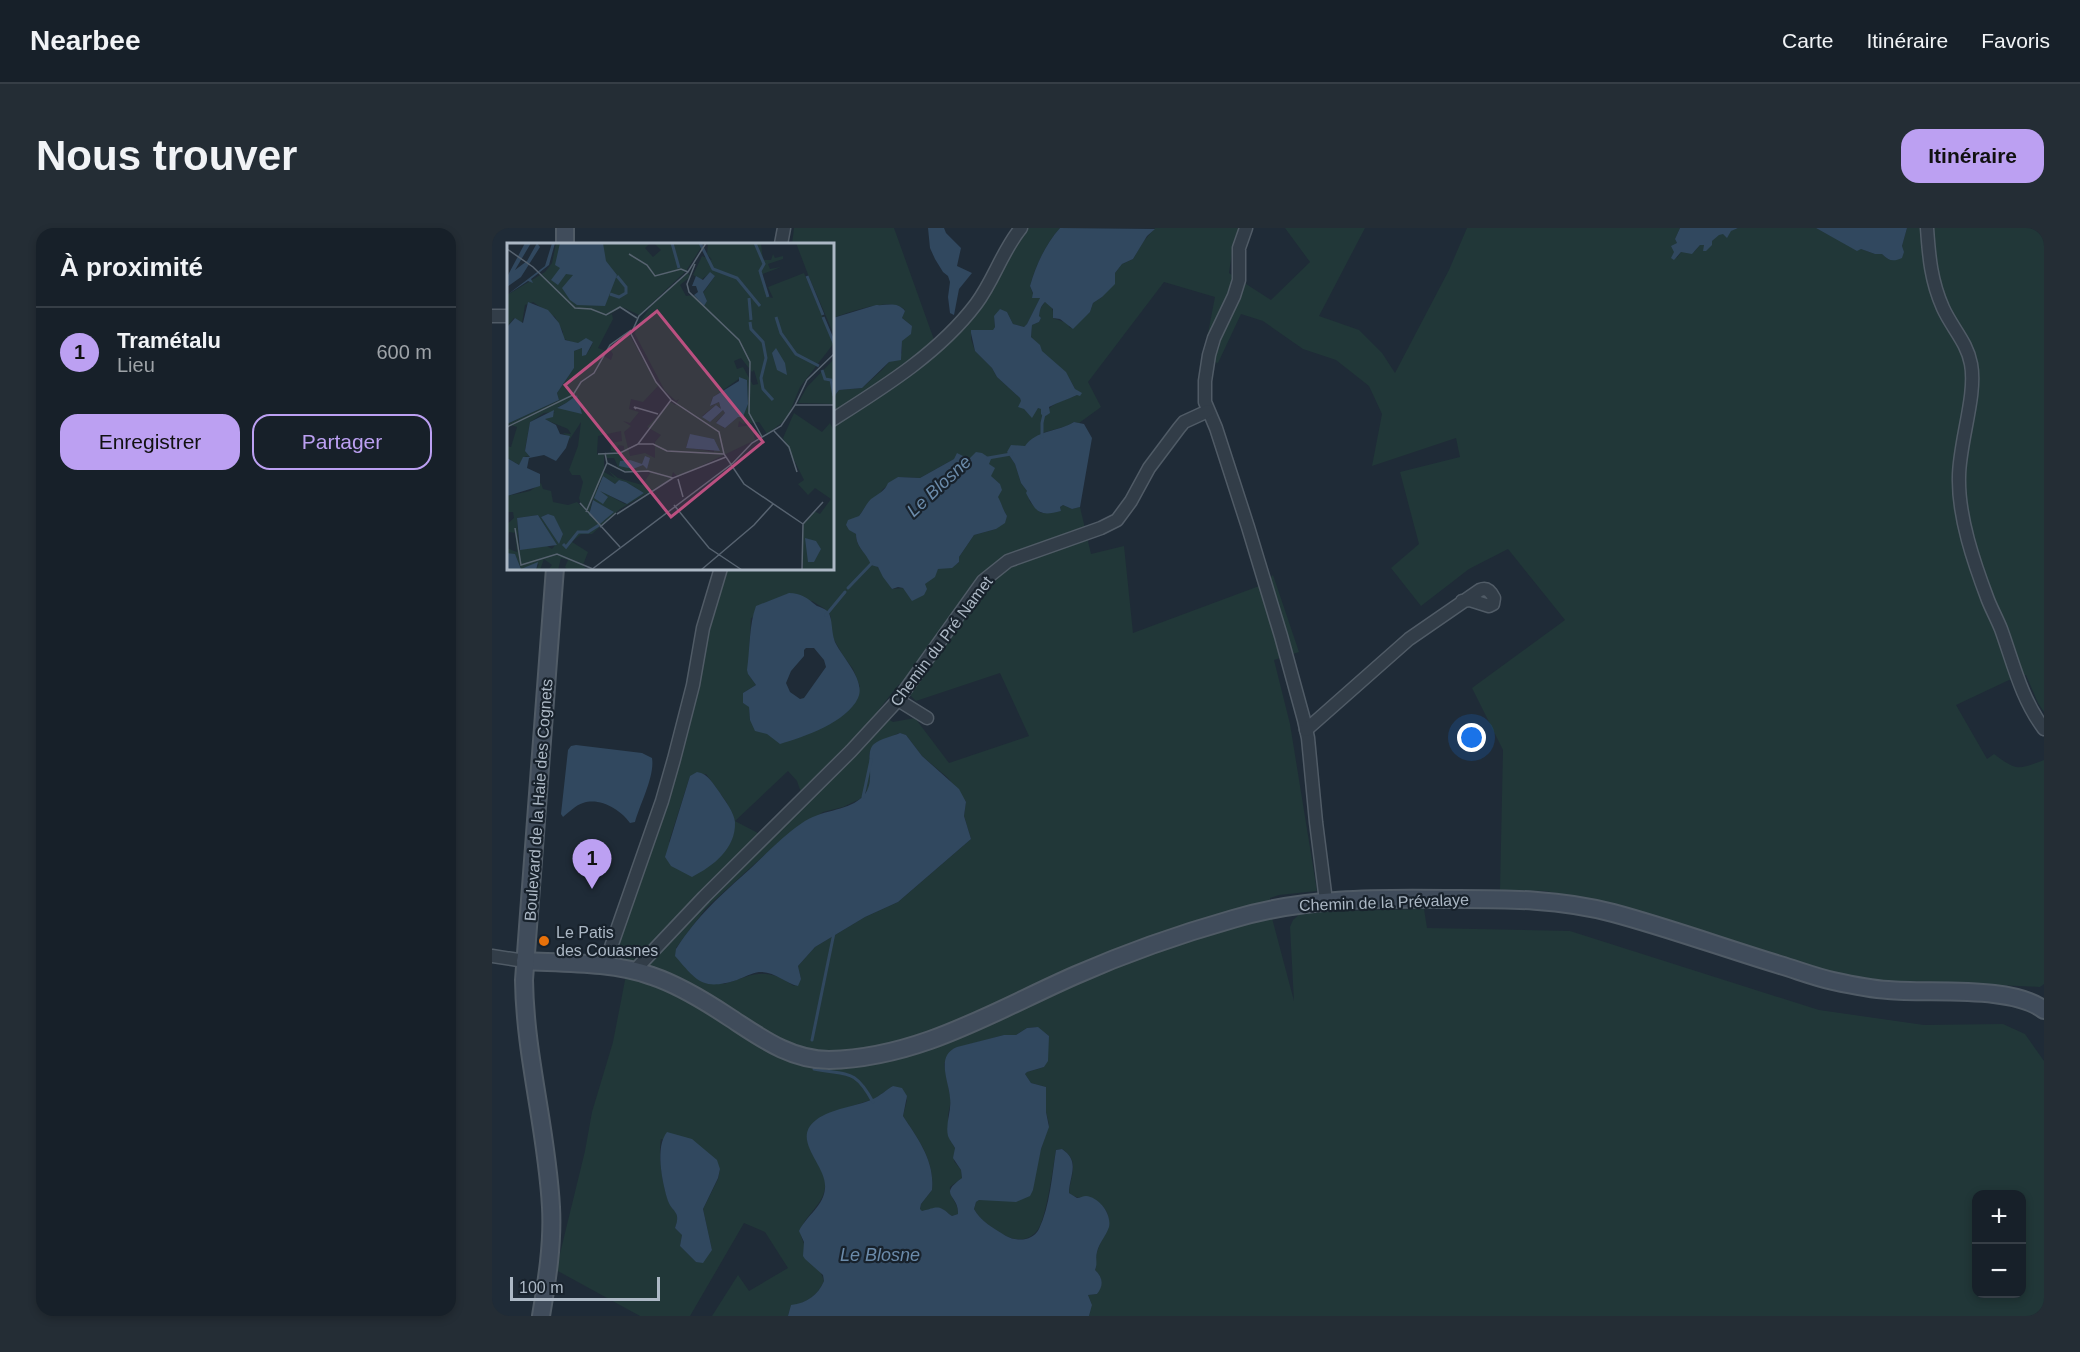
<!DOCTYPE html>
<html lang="fr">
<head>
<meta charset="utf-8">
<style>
	body { margin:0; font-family:Arial,sans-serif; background:#242d35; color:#f1f3f6 }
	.controls { position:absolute; right:18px; bottom:18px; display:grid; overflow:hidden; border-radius:12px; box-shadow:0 3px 9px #0003 }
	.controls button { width:54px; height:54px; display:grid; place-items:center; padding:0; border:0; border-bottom:2px solid #363e46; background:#172029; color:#f1f3f6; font:30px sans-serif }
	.scale { position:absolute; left:18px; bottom:15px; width:150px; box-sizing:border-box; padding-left:6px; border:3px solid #acb8c5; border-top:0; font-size:16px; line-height:21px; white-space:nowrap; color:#acb8c5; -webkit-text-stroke:4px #18222c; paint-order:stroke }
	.you { position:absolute; left:980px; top:510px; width:21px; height:21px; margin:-15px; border:4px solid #fff; border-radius:50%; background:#1a73e8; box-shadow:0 0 0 9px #1a73e833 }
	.badge { display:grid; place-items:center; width:39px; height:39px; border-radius:50%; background:#bca0f2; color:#111; font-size:20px; font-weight:700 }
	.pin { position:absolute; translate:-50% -50px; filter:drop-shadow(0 2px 3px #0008) }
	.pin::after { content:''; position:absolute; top:32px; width:21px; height:18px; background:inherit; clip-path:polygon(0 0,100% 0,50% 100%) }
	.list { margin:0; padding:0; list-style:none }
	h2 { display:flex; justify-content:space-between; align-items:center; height:78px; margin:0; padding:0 24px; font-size:26px }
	h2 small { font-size:20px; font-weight:400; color:#9ea3a8 }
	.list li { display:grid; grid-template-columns:39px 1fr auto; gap:18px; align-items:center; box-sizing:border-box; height:90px; padding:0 24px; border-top:2px solid #363e46 }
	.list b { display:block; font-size:22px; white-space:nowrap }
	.list p { margin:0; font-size:20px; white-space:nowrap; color:#9ea3a8 }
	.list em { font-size:20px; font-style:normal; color:#9ea3a8 }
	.actions { display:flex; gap:12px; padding:18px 24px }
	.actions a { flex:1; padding:14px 0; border:2px solid #bca0f2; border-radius:18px; text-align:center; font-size:21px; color:#bca0f2 }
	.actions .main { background:#bca0f2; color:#111 }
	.map { position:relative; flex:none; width:1552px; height:1088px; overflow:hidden; border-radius:18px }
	header { display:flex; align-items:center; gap:36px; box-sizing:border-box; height:84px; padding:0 30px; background:#172029; border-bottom:2px solid #363e46 }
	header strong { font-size:28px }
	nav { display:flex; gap:33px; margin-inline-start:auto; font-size:21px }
	.intro { display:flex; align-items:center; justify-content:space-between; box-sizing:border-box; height:144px; padding:0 36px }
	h1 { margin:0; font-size:42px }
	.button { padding:15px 27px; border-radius:18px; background:#bca0f2; color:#111; font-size:21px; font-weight:700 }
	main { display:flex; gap:36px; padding:0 36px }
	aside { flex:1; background:#172029; border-radius:18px; box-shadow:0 3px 9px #0003 }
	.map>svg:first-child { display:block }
	.green { fill:#213738; fill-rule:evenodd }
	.water { fill:#31485f; fill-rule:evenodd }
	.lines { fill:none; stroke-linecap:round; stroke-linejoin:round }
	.stream { stroke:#31485f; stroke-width:3 }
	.street-casing { stroke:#505b66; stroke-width:15 }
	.secondary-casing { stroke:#505b66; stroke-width:20 }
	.street { stroke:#323d48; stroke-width:12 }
	.secondary { stroke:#404c5b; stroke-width:16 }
	.food-dot { fill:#e8710a; stroke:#18222c; stroke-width:2 }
	.labels { text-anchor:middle; stroke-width:4.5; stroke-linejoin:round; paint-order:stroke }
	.street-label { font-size:16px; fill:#acb8c5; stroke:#18222c }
	.poi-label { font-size:16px; fill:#acb8c5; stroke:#18222c; text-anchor:start }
	.water-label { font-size:18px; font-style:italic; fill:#6b8baa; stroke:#18222c }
	.inset-river { fill:none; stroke:#31485f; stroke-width:3 }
	.inset-road { fill:none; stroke:#576370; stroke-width:1.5 }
	.view { fill:#ba5080; fill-opacity:0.15; stroke:#ba5080; stroke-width:3 }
	.inset-edge { fill:none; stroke:#acb8c5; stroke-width:3 }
</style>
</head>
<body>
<header>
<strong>Nearbee</strong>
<nav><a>Carte</a><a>Itinéraire</a><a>Favoris</a></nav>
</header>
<div class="intro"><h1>Nous trouver</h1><a class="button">Itinéraire</a></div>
<main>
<aside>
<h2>À proximité<small></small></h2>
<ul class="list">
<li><span class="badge">1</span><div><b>Tramétalu</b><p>Lieu</p></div><em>600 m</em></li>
</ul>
<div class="actions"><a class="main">Enregistrer</a><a>Partager</a></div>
</aside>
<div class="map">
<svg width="1552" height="1088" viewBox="0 0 1552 1088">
	<rect width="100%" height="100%" fill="#1f2b37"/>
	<path class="green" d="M302,0h100l43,120 49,-47 15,-30 27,-43h32c-15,17 -24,37 -30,58l3,8 7,4 -13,26 -3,3 -11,-3 -6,-12 -13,4 1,11 -2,3h-22v9l4,12 17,17 5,9 23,21 4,11 5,5 9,-6 10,2c7,-9 19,-10 29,-15 -6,-21 -20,-28 -35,-43 -4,-5 -6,-11 -11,-15l1,-12 7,-3 2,-4 -3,-2c1,-6 3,-9 7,-14 8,3 8,8 8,16l14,5 3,5 20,-16 3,-9 9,-6 13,-24 7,-9 11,-5 10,-17 12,-14h84l-5,12 -5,33 42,27 39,-38 -25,-34h80l-46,88 40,14 23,23 13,20 54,-103 18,-42h213l-5,11 2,4 -3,9 3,6 4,-6h13l6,-7h12v-4l7,-7 19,-6h78l41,22 4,-1 14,5h7l6,5 14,-13 5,-18h137v484l-6,-9 -12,-28 -17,5 -53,25 31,54 7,-5c23,17 23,16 50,6v224l-4,3 -62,-3 -17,2 -77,-3 -54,-10 -215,-69 -70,-13 -45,-1 3,-140 -31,-62 93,-68 -57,-71 -39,20 -48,37 -30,-38 28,-24 -19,-72 60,-15 -4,-19 -84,28 10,-52 -13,-28 -33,-26 -33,-11 -40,-28 -22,-7 -23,49 -15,-4 12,-62 -51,-15 -76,100 13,25 -22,16 -5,-1 -7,4 -25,7 -17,13 -18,6 8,12 6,19 6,8 3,11 11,11 20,-2 -1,-4 3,-2 9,4 8,-2 11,47 33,-8 9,87 129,-48 11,-10 26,77 -25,8 16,64 27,167 -38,4 -9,3 2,20 22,83 -4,-74 3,-7 9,-8 122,-3 3,19 143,3 249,79 105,15 79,-1 22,10 19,27v255h-955l3,-11 -4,-10 9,-1c6,-8 6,-17 -2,-24 2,-6 0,-12 2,-18 6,-19 23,-36 -1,-51 -9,-6 -15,1 -27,-8 1,-17 12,-32 -7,-44l-6,1c-3,17 -10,73 -20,82 -8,9 -20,9 -30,4 -12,-7 -26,-15 -32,-27l2,-7 3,-2 15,-1 39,-9 3,-25 13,-41 -3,-12v-25l-15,-4 -6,-9 2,-2 17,-5 5,-31 -13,-9 -9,1 -11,7h-12l-51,14 -9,15 7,37 -3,14 2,25 5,8 -1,13 7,9 1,8 -12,9c-1,11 9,16 8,27l-6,2 -3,-2c-11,-10 -13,-5 -27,-3l-2,-1 1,-6 11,-14c3,-29 -14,-51 -29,-74l4,-16 -14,-14 -19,13 -44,14 -15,8 -8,19c4,16 20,30 18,47 -1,19 -27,33 -24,48 3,15 20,33 23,46 -6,14 -17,22 -33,25l-3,10h-76l26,-41 11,16 39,-23 -23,-36 -21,-9 -54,93h-50l-84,-46 29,-119 7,-39 21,-70 13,-67 -19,-12 55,-170 55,-224 115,-1 1,-170 6,-8 23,-2 20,-18 7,-8 13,-9v-12l10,-15 -10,-8 3,-8c-13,-14 -56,2 -72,8l-1,-74h-40zM462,231h15l31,25 -3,13c5,7 6,13 10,19l-11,13 -22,6 -15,22v6l-21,6 -13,15 -16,10 -6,-6 -11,1c-6,-8 -10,-17 -16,-24 -9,-11 -20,-16 -20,-31l-7,-5 -3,-4 13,-9 9,-13 12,-8 2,-5 16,-13 22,1zM320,373l13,8 6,8v17l11,20 11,15 7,18 -110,33 -1,-14 -6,-3v-10l13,-8 -8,-11 3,-56zM508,445l29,63 -80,27 -34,-45 -22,4 -16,-10 22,-28 17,17zM407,505l7,2 16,21 26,22 18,24 -2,14 7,23 -73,63 -33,15 -50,30 -17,19 3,13 -7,7c-28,-20 -40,-12 -70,-2l-48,-36 30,-40 73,-66 44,-30 20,-5 17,-8 8,-10 4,-18 -3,-17 6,-10zM296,543l9,10 8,23 -36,35 -34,-18zM214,546l21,29 5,37 -5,7 -58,-5 21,-66zM169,911l59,30 -2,10 -15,30 9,41 -16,12 -16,-16 2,-11 -7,-7c7,-18 -4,-16 -8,-31 -5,-17 -9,-41 -6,-58zM1484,966h46v100h-46z"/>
	<g class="water">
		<polygon points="436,0 452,0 454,5 469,20 465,38 480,45 467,61 462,87 458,85 456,69 458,54 456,48 451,44 443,31 438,20"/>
		<path d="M568,0l95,1 -8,7 -14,23 -11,5 -7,9v11l-13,13 -9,6 -3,9 -17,17 -13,-10 -7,-1v-9l-8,-7c-5,5 -5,8 -6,14l2,2 -2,4 -7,3 -1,12 9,8 2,6 24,21 9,17 7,4 -2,3 -3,-1c-10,5 -19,7 -28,12l1,6 -6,4 -3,-3v-5l-3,-1 -6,10 -8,-9 -6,-2 3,-6 -1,-3 -23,-21 -5,-9 -17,-17 -4,-18v-3h22l2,-3 -1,-11 6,-7 7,3 6,12 11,3 3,-3 13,-26h-8l1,-5 -3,-7c6,-21 15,-41 30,-58z"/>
		<polygon points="1188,0 1246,0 1239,3 1235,10 1231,6 1227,7 1220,13 1220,17 1214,23 1211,23 1212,17 1208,17 1200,26 1189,24 1182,32 1179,30 1182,24 1179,18 1185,15 1183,11"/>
		<path d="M1324,0h91l-5,18 2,6 -2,6c-9,4 -13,3 -20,-4h-7l-14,-5 -4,2z"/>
		<path d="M384,77c11,1 21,-4 29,6l-3,7 10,8 -1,8 -9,7 -1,19 -12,2 -27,26 -23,2 -6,8v-80z"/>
		<path d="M582,194l10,2 8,14 -12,69 -8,2 -9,-4 -3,2 1,4c-22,6 -25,1 -35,-18l1,-2 -6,-8 -6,-19 -8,-12 4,-7 14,1c11,-16 33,-14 49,-24z"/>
		<path d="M484,224l6,1 9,6 -2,5 6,4 -4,8 9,8 2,6 -4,7c4,7 5,13 9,19l-2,7 -9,6 -22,6 -15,22v5l-7,6 -14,1 -3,8 -10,7 2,5 -3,6 -12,6 -9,-13 -5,-1 -6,2 -9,-12 -5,-10 -7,-2c-4,-12 -15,-17 -15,-31l-7,-4 -3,-5 2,-5 11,-4c4,-5 7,-12 12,-17 7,-5 14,-8 17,-16l10,-6 22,1 34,-19 3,-6 12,6z"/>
		<path d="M297,365c12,0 18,5 28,13 3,1 6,2 9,4 8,6 4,22 10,34 7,14 30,37 22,54 -11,24 -54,39 -78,46l-13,-10 -12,-3 -5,-11 -1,-13 -6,-4v-10l13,-8 -8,-11 -1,-4c3,-21 2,-45 9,-64zM314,420h8l10,12 2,7 -22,31 -4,1 -10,-7 -4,-9 5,-12 13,-15v-6z"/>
		<path d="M408,505l6,2 16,21 37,33 7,13 -2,14 7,23 -73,63 -33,15 -50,30 -17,19 3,13 -3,7c-13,-3 -24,-15 -39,-14 -7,1 -15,5 -22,8 -35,11 -40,1 -62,-24l1,-7c22,-34 45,-54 74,-80 17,-16 33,-33 52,-46 18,-13 44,-12 58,-24 20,-16 2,-44 14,-55 6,-5 19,-8 26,-11z"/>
		<path d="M84,517l66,8 10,5c3,18 -12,46 -17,64l-5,1c-9,-13 -30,-26 -47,-20 -7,2 -14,9 -20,14l-2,-3 7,-64 3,-4z"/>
		<path d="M205,544c12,2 16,12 23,21 5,8 14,19 15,29 1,27 -22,44 -43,55l-21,-11 -6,-9 25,-81z"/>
		<path d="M546,799l11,9 -1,25 -4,6 -17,5 -2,2 6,9 15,4v25l3,15 -8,22 -8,41 -3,6 -14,6 -37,-2 -3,2 -2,7c6,12 21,20 32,27 11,6 27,5 33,-7 11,-23 13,-54 17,-79l6,-1c19,13 7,27 7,44l8,5c3,0 6,-2 9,-2 13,1 26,18 23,31 -3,9 -10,16 -12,25 -2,7 1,11 -2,18 8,7 9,16 2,24l-9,1 4,10 -3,11h-301l3,-11c16,-2 27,-10 33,-24l-1,-6 -18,-16 -2,-3 1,-14 -5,-11c8,-16 25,-25 26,-43 2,-23 -35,-48 -9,-68 16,-12 39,-13 57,-21 7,-3 13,-9 20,-13l9,2 5,8 -4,20c15,23 32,45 29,74l-11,14 -1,5 2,2c14,-3 16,-7 27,3l3,2 6,-2c1,-20 -21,-18 4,-36l-1,-8 -8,-12 2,-10c-2,-4 -5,-7 -7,-12 -3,-13 4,-25 2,-38 -1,-17 -15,-42 7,-51l47,-12h12l11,-7z"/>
		<path d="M175,904l25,7 25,21 3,9 -2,9 -15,31 9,41 -9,13 -7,-1 -16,-16 2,-11 -7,-7c7,-18 -4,-15 -8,-30 -5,-18 -12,-51 0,-66z"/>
	</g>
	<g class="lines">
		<g class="stream">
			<polyline points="550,209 550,195 552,186"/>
			<polyline points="496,230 519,226"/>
			<polyline points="356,360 380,335"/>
			<polyline points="334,387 353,364"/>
			<polyline points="371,569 379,532"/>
			<polyline points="320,812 342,705"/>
			<path d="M322,841c33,7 40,-2 59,33"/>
		</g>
		<g class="street-casing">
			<g id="street">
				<polyline points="754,0 747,20 747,52 742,68 722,110 717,127 713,153 713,174 724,200 756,299 789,408 812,492 816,510 824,594 834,673"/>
				<path d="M1435,0c2,29 4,53 16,80 9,20 24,34 28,56 6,31 -12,79 -12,113 -1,40 15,86 29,123 4,10 9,19 13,29 13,36 20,69 43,100"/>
				<polyline points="289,16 292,0"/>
				<polyline points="0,88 16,88"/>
				<path d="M340,192c52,-33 107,-67 144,-116 18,-24 26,-53 45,-76"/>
				<polyline points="406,472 435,490"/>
				<path d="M814,502l103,-91 71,-49c7,-3 11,2 14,8l-1,6 -4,2 -19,-6 -8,1"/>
				<polyline points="0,728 33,733"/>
				<polyline points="112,739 170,573 182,531 201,457 211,400 229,340"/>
				<polyline points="142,743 212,669 359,523 406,472 491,353 516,333 609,300 625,292 639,273 657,240 687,200 692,194 716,183"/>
			</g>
		</g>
		<g class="secondary-casing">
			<g id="secondary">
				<polyline points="73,16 73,0"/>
				<path d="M33,733c40,2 89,1 127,15 27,9 53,25 77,41 31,20 61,43 100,43 91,-2 167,-50 247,-85 50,-22 104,-41 157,-56 69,-21 142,-21 213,-20 57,0 111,-1 167,14 56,15 111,35 167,52 17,5 35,12 53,16 18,4 37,8 55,9 42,4 124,-5 156,20"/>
				<path d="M49,1088c6,-36 12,-72 10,-109 -4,-77 -26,-150 -27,-227l31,-412"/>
			</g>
		</g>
		<use href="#street" class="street"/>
		<use href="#secondary" class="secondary"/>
	</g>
	<circle class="food-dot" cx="52" cy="713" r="6"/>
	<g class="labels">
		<g class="street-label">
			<text transform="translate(449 413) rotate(-53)" y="6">Chemin du Pré Namet</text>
			<text transform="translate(46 572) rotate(-86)" y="6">Boulevard de la Haie des Cognets</text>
			<text transform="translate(892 674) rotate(-2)" y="6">Chemin de la Prévalaye</text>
		</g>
		<g class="poi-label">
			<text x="64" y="710">Le Patis<tspan x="64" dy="18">des Couasnes</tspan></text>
		</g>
		<g class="water-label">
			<text transform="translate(447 258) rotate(-43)" y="6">Le Blosne</text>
			<text x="388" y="1033">Le Blosne</text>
		</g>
	</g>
	<g transform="translate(15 15)">
		<rect width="327" height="327" fill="#1f2b37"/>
		<path d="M49,0h94l-5,5 8,9 8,-7 -7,-7h50l-18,28 -47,44 -17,-8 -15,9 5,-2 1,5 -15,29 8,3 -2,5 7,4 2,-6 -4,-6 20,-14 29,52 -15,16 -12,-3 -2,10 10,3 -9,11 -7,-2 8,5 -7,6 6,24 15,-3 10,5v-16l6,-7 -14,-8 24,-25 4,3 4,-6 -3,2 -11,-10 -30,-57 1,-7 18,-25 34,-29 2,4 -10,8 6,11 8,-1 13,6 -4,-8 12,-17 -5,-3 -9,7 -8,-5 9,-19 10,4 -5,-6 1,-11h53l2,17h8l2,-6 2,4 8,-2v3l-15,5 2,5 11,-2 -21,8 9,22 4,1 -5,-11 36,-14 30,70 -34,44 -13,32 -20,15 -8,-12 -16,2 -4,-3 -1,6 14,-2 3,15 -77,37 -5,-5 -2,7 -51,30 -28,25h-11l-9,8 16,10 -5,13 4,5h-19l-3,-3 3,-7 -7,-2 -3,12h-10l4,-5 -8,-6 -4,11h-4l3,-6 -18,5 -5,-12 -9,-4v-5l10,4 -2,-19 -6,-1 -2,6v-14l7,-6 -1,-6h-6v-16l23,-5 11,-8 2,6 8,2 2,11 15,3 9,-3 5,5 -3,-9 4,-16 -3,-7h-8l-3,-5 9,-24 3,-24 -11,17 -7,-6 8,1 -3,-5 -24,-10 11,-7 -11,1 -14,9 -5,28 5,7 -5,-1 2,2h-4l-4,7 -12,-7v-12l4,1 6,-20 -10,-3 52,-24 -2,-7 17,-25v-17l8,-3 4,7 5,-8 2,-5 -17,2 -14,-6 1,-6 -8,-15 -22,-15 -8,3 -3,18 -8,-5 -7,9v-32l38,-23 7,-9zM234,115l11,14 2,-2 4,14 -5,1 -10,-18 -6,2 -3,-8zM233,135l7,2 1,24 -5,13h-5l-14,11 -8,-6 9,-9 -2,-3 -13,12 -8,-6 14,-11 5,4 -2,-7 -8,4 1,-8zM70,152l4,18 -23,-6 8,-4zM114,188l1,10 -11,2v8l5,1 2,-7 6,1v5l-18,3 1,4h7l4,9 8,4 25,1 -9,13 -24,-7 -9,-7 6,7 -11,-6v-19l-7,1 1,-18zM183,192l24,4v13l-28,-5zM96,233l12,8 4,-4 7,2 18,11 -19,11 -28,-15zM85,257l20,11 -8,10 -14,-10zM41,271l5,2 10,18 -4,9 -18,-26zM31,272l18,29 -4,5 -8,-5 -25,6 -2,-32zM289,0h38v92l-25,-58zM327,116v45l-36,-1 9,-16zM287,170l28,19 8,-9 4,8v139h-31v-46l11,-13 6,3 11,-15 -16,-11 -7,7 -10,-11 6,-4 -21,-42z" fill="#213738" fill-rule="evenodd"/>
		<path d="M18,0h6l-16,27 12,-9 10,-18 3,4 -19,30 -14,10v-10zM45,0h3l-6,22 -18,14 2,4 -5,-2 -21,14 38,-29zM53,0h43l3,18 11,14 -12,31 -28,-1 -7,-5 -8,-12 11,-13 -7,-1 -8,11 -7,-5 9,-12 -5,-3zM203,29l5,4 -12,16 4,9 -3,5 -10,-11 4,-3 -2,-6h-4l4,-10 7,4zM21,59l20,8 11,13 6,17 13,3 8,-5 7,4 -7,13 -4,1v-8l-8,3v17l-17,25 2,7 -52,24v-97l8,-9 8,5zM269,105l9,15 2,12 -10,-5 -5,-17zM232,134l8,3 1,24 -5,13h-5l-13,11 -9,-5 9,-10 -2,-3 -13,12 -8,-5 14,-12 5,4 -2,-7 -9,4 3,-9 26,-16zM70,152l5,19 -25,-6 9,-5zM47,167l-1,7 -8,2 11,6 4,9 10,2 -4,12 -10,13 -12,-6 -15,3 -2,10 13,6v12l-33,10v-38l12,7 4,-8h7l-5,-6 5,-29zM183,191l24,5 6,12 -34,-3zM138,213l5,2 -3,11 -4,-4 -10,4 -14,-3 1,-5 10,-1 12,4zM96,233l12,8 4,-4 7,2 18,11 -17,11 -27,-13 8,6 -5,7 -9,-6zM86,257l21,12 -14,12 -11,-9zM41,271l6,2 9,18 -4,10 -18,-27zM31,272l19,30 -37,5 -3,-32zM298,295l11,3 5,8 -7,13h-6zM0,310l8,1 6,15 17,-7 -2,8h-29z" fill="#31485f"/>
		<path class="inset-river" d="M165,0l7,25M193,0l13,26 24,9 23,28M248,0l9,21 -4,7 8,26M300,33l16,39M103,51l9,3 7,-4v-6l-9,-11M242,55l2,22M269,74l5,16 15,21 23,12M316,74l11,26M243,79l1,7 12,13 3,16 -5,20 2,11 10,11M315,127l3,9 6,1 3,16M56,301l3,3 12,-15h10l11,-7"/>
		<path class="inset-road" d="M199,0l-18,29 -49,44 -8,18 25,48 15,18 48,32 5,22 20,30 59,40M0,6l26,18 42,41 16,1 15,6 14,-8 17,11M122,11l18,11 8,11 26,-7 7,3M188,21l-8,20 2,8 50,48 11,22 -1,51 13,24M288,162l12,-25 27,-26M129,166l-2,-2 24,7M0,184l66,-32 8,-13 13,-9 16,-28 21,-15M267,188l15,16 8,25M131,201l33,-44M98,210l2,10 18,9 23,-1 25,7 53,-21M91,211l22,-1 18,-9h15l14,7 57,3M171,236l5,18M73,260l40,44M167,262l35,43 33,22M79,269l21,-49M110,271l56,-36M296,281l20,-22M93,284l16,-14M8,285l6,37 36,-11 36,15M84,327l142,-107 19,-20 29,-17 14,-21h39M194,327l53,-45 19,-21M295,327l1,-46"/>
		<path class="view" d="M150,68l106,131 -92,75 -106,-132z"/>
		<rect width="327" height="327" class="inset-edge"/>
	</g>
</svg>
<div class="controls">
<button>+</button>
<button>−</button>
</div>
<div class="scale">100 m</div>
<div class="you"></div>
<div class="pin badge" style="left:100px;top:661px">1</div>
</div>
</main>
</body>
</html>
